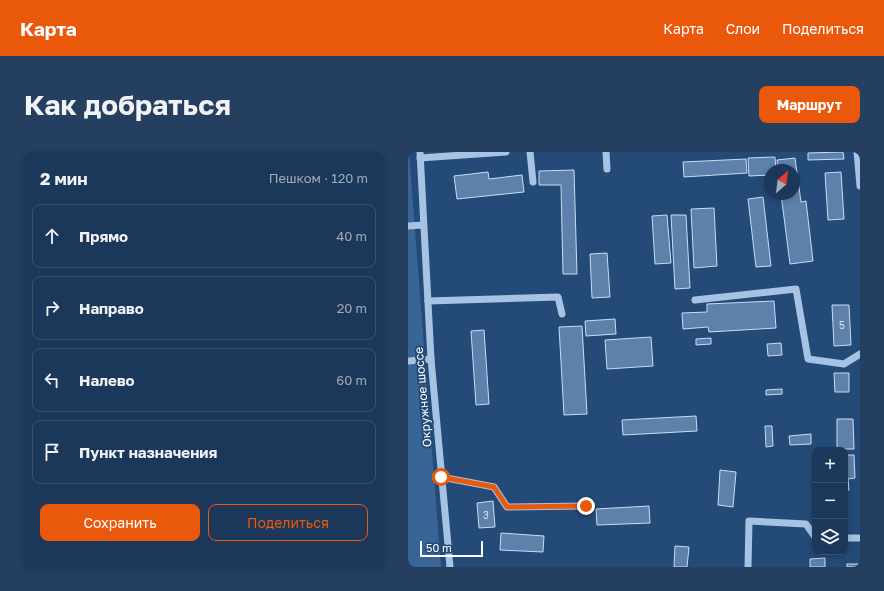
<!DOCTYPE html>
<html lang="ru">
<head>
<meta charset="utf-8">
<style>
	body { margin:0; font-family:"Golos Text",sans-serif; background:#243f60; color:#f1f3f6 }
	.controls { position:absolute; right:12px; bottom:12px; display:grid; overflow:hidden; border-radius:8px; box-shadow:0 2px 6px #0003 }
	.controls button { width:36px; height:36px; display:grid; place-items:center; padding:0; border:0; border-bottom:1px solid #395270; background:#1b385a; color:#f1f3f6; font:20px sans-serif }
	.compass { position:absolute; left:356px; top:12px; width:36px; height:36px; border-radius:50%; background:#1b385a; box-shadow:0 2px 6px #0003; rotate:28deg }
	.scale { position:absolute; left:12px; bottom:10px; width:63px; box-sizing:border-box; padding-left:4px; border:2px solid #fff; border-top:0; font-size:11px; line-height:14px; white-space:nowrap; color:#fff; -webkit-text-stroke:3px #244b78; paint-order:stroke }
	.stop { position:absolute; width:12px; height:12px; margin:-9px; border:3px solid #ea580c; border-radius:50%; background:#fff }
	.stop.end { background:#ea580c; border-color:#fff; box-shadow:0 1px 4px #0008 }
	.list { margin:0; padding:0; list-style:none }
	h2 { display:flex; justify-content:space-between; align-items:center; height:52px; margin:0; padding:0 16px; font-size:17px }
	h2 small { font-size:13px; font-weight:400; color:#a0acbb }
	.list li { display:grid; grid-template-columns:26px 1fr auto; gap:12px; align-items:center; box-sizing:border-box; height:64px; margin:0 8px 8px; padding:0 8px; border:1px solid #395270; border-radius:8px }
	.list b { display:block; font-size:15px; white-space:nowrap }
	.list em { font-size:13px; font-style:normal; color:#a0acbb }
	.actions { display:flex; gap:8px; padding:12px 16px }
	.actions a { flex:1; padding:9px 0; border:1px solid #ea580c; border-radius:8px; text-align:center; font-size:14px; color:#ea580c }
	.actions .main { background:#ea580c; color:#fff }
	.icon { flex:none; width:22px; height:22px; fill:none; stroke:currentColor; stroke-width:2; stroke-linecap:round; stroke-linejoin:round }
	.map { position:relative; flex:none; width:452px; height:415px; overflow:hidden; border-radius:8px }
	header { display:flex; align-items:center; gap:24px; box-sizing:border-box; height:56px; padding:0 20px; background:#ea580c; color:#fff }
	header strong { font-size:19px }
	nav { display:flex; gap:22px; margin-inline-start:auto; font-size:14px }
	.intro { display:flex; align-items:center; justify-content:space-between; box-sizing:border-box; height:96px; padding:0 24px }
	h1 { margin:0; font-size:28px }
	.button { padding:10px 18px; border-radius:8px; background:#ea580c; color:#fff; font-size:14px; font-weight:700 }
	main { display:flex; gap:24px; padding:0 24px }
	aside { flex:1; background:#1b385a; border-radius:8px; box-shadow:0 2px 6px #0003 }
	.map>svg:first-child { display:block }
	.green { fill:#386595 }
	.building { fill:#5d81aa; stroke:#c8ddf3 }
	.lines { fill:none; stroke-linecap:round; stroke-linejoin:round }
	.minor { stroke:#a6c3e3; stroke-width:7 }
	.route { stroke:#ea580c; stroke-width:5 }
	.labels { text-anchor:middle; stroke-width:4; stroke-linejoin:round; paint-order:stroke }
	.number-label { font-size:10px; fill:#d6e0ea }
	.street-label { font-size:12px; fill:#fff; stroke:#244b78 }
</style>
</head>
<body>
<header>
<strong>Карта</strong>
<nav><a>Карта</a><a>Слои</a><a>Поделиться</a></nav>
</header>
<div class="intro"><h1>Как добраться</h1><a class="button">Маршрут</a></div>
<main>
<aside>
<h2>2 мин<small>Пешком · 120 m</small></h2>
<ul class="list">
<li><svg class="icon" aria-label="ahead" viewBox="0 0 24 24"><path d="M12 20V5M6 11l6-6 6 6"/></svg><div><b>Прямо</b></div><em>40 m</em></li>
<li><svg class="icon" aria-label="right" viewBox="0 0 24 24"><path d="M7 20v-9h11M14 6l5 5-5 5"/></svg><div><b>Направо</b></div><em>20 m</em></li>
<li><svg class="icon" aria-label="left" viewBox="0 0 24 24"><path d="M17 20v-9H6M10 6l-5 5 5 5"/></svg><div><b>Налево</b></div><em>60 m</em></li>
<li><svg class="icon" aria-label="arrive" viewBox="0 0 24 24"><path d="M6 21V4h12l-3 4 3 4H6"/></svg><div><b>Пункт назначения</b></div></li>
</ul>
<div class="actions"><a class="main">Сохранить</a><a>Поделиться</a></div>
</aside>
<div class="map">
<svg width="452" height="415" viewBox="0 0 452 415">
	<rect width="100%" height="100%" fill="#244b78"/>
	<polygon class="green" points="0,0 1,0 33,415 0,415"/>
	<g class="building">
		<polygon points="435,0 436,7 400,8 400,1"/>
		<polygon points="367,5 368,18 362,18 362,23 341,24 340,6"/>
		<polygon points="387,6 393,50 398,49 405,109 382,112 373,42 386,42 386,18 370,18 369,8"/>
		<polygon points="338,7 339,21 276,25 275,10"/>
		<polygon points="166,18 169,122 155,122 153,33 131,33 131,19"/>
		<polygon points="80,20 81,27 114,23 116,40 49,47 46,24"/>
		<polygon points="433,20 436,67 420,68 417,21"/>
		<polygon points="355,45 363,114 348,115 340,47"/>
		<polygon points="306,56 309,114 286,116 283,57"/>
		<polygon points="259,63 263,111 247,112 244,64"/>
		<polygon points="263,63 278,63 282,136 267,137"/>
		<polygon points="199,101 202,145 184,146 182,102"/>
		<polygon points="366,149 368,176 301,180 300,175 275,177 274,161 299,160 299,152"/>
		<polygon points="424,153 441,153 443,193 426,194"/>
		<polygon points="207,167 208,182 178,184 177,169"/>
		<polygon points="174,174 179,262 156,263 151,175"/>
		<polygon points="76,178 81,252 68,253 63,179"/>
		<polygon points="243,185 245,214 199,217 197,188"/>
		<polygon points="303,186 303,192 288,193 288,187"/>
		<polygon points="373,191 374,203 360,204 359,192"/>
		<polygon points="426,221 441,221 441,240 427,240"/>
		<polygon points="374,237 374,242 358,243 358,238"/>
		<polygon points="288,264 289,279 215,283 214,268"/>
		<polygon points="429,267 445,267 446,297 429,297"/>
		<polygon points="357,274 364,274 365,294 358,295"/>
		<polygon points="403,282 403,292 382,293 381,284"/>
		<polygon points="437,303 446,303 447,326 440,327 441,338 437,339"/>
		<polygon points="312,318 328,320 325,355 310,353"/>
		<polygon points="85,349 87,375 71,376 69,351"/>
		<polygon points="241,354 242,371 189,373 188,357"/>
		<polygon points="93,381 136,384 135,400 92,398"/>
		<polygon points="267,394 281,395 279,415 266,415"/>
		<polygon points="417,406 417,415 402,415 402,407"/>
		<rect x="439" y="412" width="13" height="3"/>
	</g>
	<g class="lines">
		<g class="minor">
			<polyline points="12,0 23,207 42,415"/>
			<polyline points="122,0 125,30"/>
			<polyline points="198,0 199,17"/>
			<polyline points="449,0 452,34"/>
			<polyline points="12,6 98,0"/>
			<polyline points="0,74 15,73"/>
			<polyline points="287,148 388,137 400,207 436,212 452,202"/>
			<polyline points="20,149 150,145 154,162"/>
			<polyline points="0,209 23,207"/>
			<polyline points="33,325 86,335 99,355 178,354"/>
			<polyline points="437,386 452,386"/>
			<polyline points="340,415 341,369 398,372 407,385"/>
		</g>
	</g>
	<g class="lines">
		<polyline class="route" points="33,325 86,335 99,355 178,354"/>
	</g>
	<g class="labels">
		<g class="number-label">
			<text x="434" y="177">5</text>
			<text x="78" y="367">3</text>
		</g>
		<g class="street-label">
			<text transform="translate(15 245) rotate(-95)" y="4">Окружное шоссе</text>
		</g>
	</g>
</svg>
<div class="controls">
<button>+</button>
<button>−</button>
<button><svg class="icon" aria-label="layers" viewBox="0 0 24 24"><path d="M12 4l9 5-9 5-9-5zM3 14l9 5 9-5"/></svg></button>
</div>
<svg class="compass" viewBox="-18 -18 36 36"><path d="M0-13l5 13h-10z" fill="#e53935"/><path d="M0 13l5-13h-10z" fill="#a0acbb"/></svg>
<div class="scale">50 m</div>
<div class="stop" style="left:33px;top:325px"></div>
<div class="stop end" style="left:178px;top:354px"></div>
</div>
</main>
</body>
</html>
